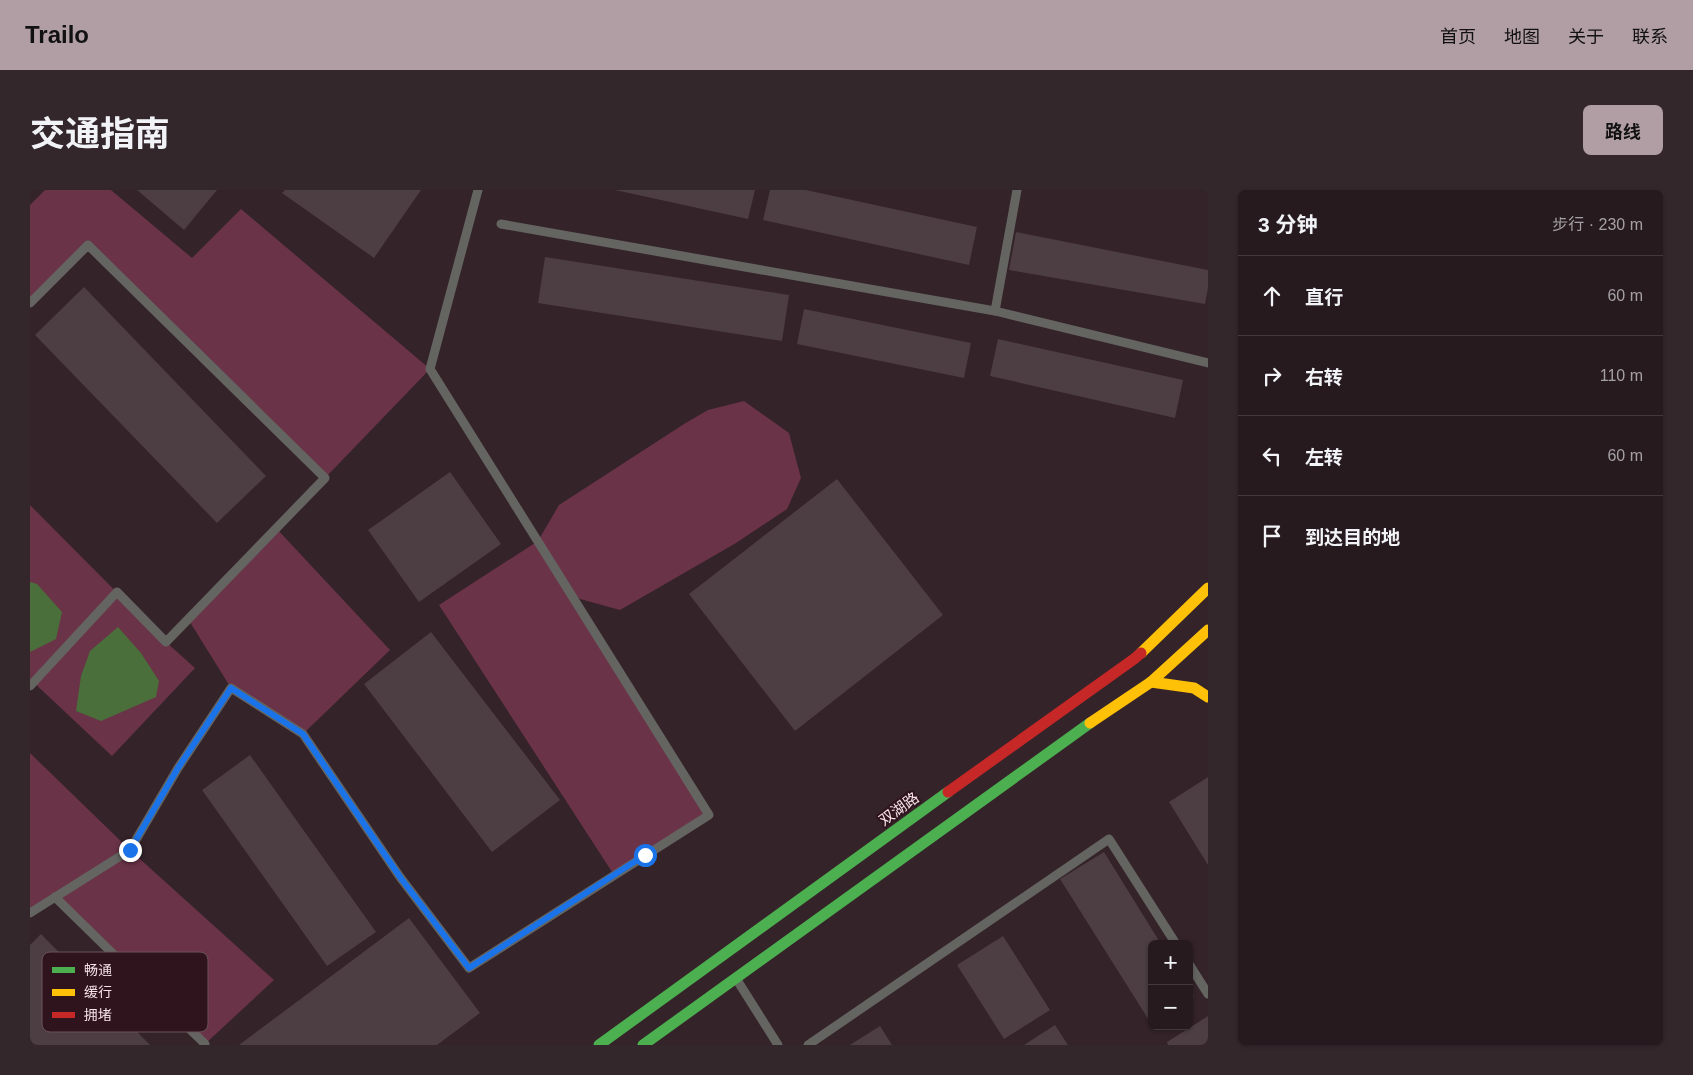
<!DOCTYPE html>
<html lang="zh">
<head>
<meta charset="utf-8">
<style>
	body { margin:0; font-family:Arial,"Noto Sans SC",sans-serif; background:#33272c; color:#f1f3f6 }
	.controls { position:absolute; right:15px; bottom:15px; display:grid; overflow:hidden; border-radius:8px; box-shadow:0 1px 4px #0004 }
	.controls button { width:45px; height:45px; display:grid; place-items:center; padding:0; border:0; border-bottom:1px solid #43383d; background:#271a1f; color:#f1f3f6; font:25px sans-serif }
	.stop { position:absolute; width:15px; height:15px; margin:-11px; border:4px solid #1a73e8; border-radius:50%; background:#fff }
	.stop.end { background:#1a73e8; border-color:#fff; box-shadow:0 1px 5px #0008 }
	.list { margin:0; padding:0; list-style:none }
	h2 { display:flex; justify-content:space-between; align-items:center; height:65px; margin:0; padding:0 20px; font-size:21px }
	h2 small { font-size:16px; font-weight:400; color:#a4a1a4 }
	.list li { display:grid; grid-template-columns:32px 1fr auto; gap:15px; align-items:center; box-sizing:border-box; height:80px; padding:0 20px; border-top:1px solid #43383d }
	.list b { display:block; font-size:19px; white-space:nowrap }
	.list em { font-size:16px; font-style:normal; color:#a4a1a4 }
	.icon { flex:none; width:28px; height:28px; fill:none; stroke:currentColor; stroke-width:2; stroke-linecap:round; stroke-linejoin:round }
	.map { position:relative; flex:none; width:1178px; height:855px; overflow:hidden; border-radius:8px }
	header { display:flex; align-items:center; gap:30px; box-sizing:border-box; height:70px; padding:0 25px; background:#b19ea4; color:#111 }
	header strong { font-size:24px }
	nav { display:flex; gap:28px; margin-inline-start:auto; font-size:18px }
	.intro { display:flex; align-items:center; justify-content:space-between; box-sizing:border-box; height:120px; padding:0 30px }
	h1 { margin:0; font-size:35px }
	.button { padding:12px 22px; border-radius:8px; background:#b19ea4; color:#111; font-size:18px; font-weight:700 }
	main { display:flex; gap:30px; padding:0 30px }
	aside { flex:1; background:#271a1f; border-radius:8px; box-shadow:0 1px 4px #0004 }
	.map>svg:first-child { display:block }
	.green { fill:#6a3347 }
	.water { fill:#4a6f3b }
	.building { fill:#4c3e43 }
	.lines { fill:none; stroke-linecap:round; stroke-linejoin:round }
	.lane { stroke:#646461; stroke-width:9 }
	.fast { stroke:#4caf50; stroke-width:11 }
	.slow { stroke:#ffc107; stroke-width:11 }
	.jam { stroke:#c62828; stroke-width:11 }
	.route { stroke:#1a73e8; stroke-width:6 }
	.labels { text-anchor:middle; stroke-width:4; stroke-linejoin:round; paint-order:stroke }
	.street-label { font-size:15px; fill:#f5e1e7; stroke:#2f141e }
	.key { fill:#2f141e; stroke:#6a525a; stroke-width:1 }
	.key-label { font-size:14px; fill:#f5e1e7 }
</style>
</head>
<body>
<header>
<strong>Trailo</strong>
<nav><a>首页</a><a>地图</a><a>关于</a><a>联系</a></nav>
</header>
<div class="intro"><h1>交通指南</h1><a class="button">路线</a></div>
<main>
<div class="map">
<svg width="1178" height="855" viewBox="0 0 1178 855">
	<rect width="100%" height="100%" fill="#342329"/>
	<g class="green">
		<polygon points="15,0 81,0 162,68 211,19 400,179 295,288 58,55 0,113 0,15"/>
		<polygon points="714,211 759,243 771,288 757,319 706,353 590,420 543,407 679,625 584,685 409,415 508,351 529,315 654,234 678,220"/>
		<polygon points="0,315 136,452 165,478 82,566 0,489"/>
		<polygon points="246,338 360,460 273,544 201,498 158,429"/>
		<polygon points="0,563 100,660 244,790 175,854 25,708 0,723"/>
	</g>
	<g class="water">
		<polygon points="0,392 7,394 32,422 26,449 0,462"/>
		<polygon points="88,437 111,463 129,491 126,507 71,531 46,521 51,486 60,461"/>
	</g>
	<g class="building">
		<polygon points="107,0 187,0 154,40"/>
		<polygon points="255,0 391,0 344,68 252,3"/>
		<polygon points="585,0 725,0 718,29"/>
		<polygon points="740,0 776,0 947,37 939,75 733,30"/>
		<polygon points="986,42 1178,80 1178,98 1175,114 979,80"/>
		<polygon points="515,67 759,105 752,151 508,113"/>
		<polygon points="54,97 236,286 187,333 5,145"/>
		<polygon points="774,119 941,153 934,188 767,154"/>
		<polygon points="968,149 1153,190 1145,228 960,186"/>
		<polygon points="420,282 471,354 389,412 338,340"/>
		<polygon points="807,289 913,425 765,541 659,404"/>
		<polygon points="401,442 530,610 462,662 334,494"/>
		<polygon points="220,565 346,742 297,776 172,600"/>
		<polygon points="1178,587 1178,675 1139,612"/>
		<polygon points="1074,662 1131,754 1122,754 1122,835 1030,689"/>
		<polygon points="379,728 450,823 407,855 209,855"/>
		<polygon points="11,744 120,855 0,855 0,755"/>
		<polygon points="973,746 1020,820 974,849 927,775"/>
		<polygon points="1159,799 1164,807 1159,810"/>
		<polygon points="1178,826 1178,855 1138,855 1137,852"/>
		<polygon points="1025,835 1038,855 994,855"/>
		<polygon points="850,836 862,855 820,855"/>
	</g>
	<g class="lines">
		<g class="lane">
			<polyline points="471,34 965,121 1178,173"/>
			<polyline points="0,113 58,55 295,288 136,452 87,402 0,496"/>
			<polyline points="965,121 987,0"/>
			<polyline points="25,707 175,854"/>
			<polyline points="0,723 100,660 148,578 201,498 273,544 370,687 439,778 679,625 400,179 448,0"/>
			<polyline points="1159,774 1178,804"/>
			<polyline points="707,790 748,855"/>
			<polyline points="778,855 1079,649 1146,754"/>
		</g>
		<g class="fast">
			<polyline points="569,855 918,602"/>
			<polyline points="613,855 1060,533"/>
		</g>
		<g class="slow">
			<polyline points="1111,463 1178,398"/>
			<polyline points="1121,492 1164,498 1178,507"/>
			<polyline points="1060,533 1121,492 1178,440"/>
		</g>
		<polyline class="jam" points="918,602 1104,469 1111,463"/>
	</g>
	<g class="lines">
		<polyline class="route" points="100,660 148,578 201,498 273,544 370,687 439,778 615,665"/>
	</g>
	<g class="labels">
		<g class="street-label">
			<text transform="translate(869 619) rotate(-36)" y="5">双湖路</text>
		</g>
	</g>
	<rect x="12" y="762" width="166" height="80" rx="8" class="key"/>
	<rect x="22" y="777" width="23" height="6" fill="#4caf50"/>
	<rect x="22" y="799" width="23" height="7" fill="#ffc107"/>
	<rect x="22" y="822" width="23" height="6" fill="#c62828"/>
	<g class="key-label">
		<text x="54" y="785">畅通</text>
		<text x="54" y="807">缓行</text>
		<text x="54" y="830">拥堵</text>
	</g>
</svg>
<div class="controls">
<button>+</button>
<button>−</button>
</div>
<div class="stop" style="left:615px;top:665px"></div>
<div class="stop end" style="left:100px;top:660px"></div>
</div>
<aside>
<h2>3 分钟<small>步行 · 230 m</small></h2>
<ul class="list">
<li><svg class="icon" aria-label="ahead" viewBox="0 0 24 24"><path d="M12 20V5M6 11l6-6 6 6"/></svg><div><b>直行</b></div><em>60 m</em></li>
<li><svg class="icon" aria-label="right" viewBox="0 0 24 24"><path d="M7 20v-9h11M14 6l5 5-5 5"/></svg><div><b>右转</b></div><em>110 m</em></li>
<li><svg class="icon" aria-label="left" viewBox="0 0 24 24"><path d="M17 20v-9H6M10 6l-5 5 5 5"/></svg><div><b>左转</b></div><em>60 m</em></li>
<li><svg class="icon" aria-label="arrive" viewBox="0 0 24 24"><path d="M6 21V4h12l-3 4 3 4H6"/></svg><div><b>到达目的地</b></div></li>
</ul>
</aside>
</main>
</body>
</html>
